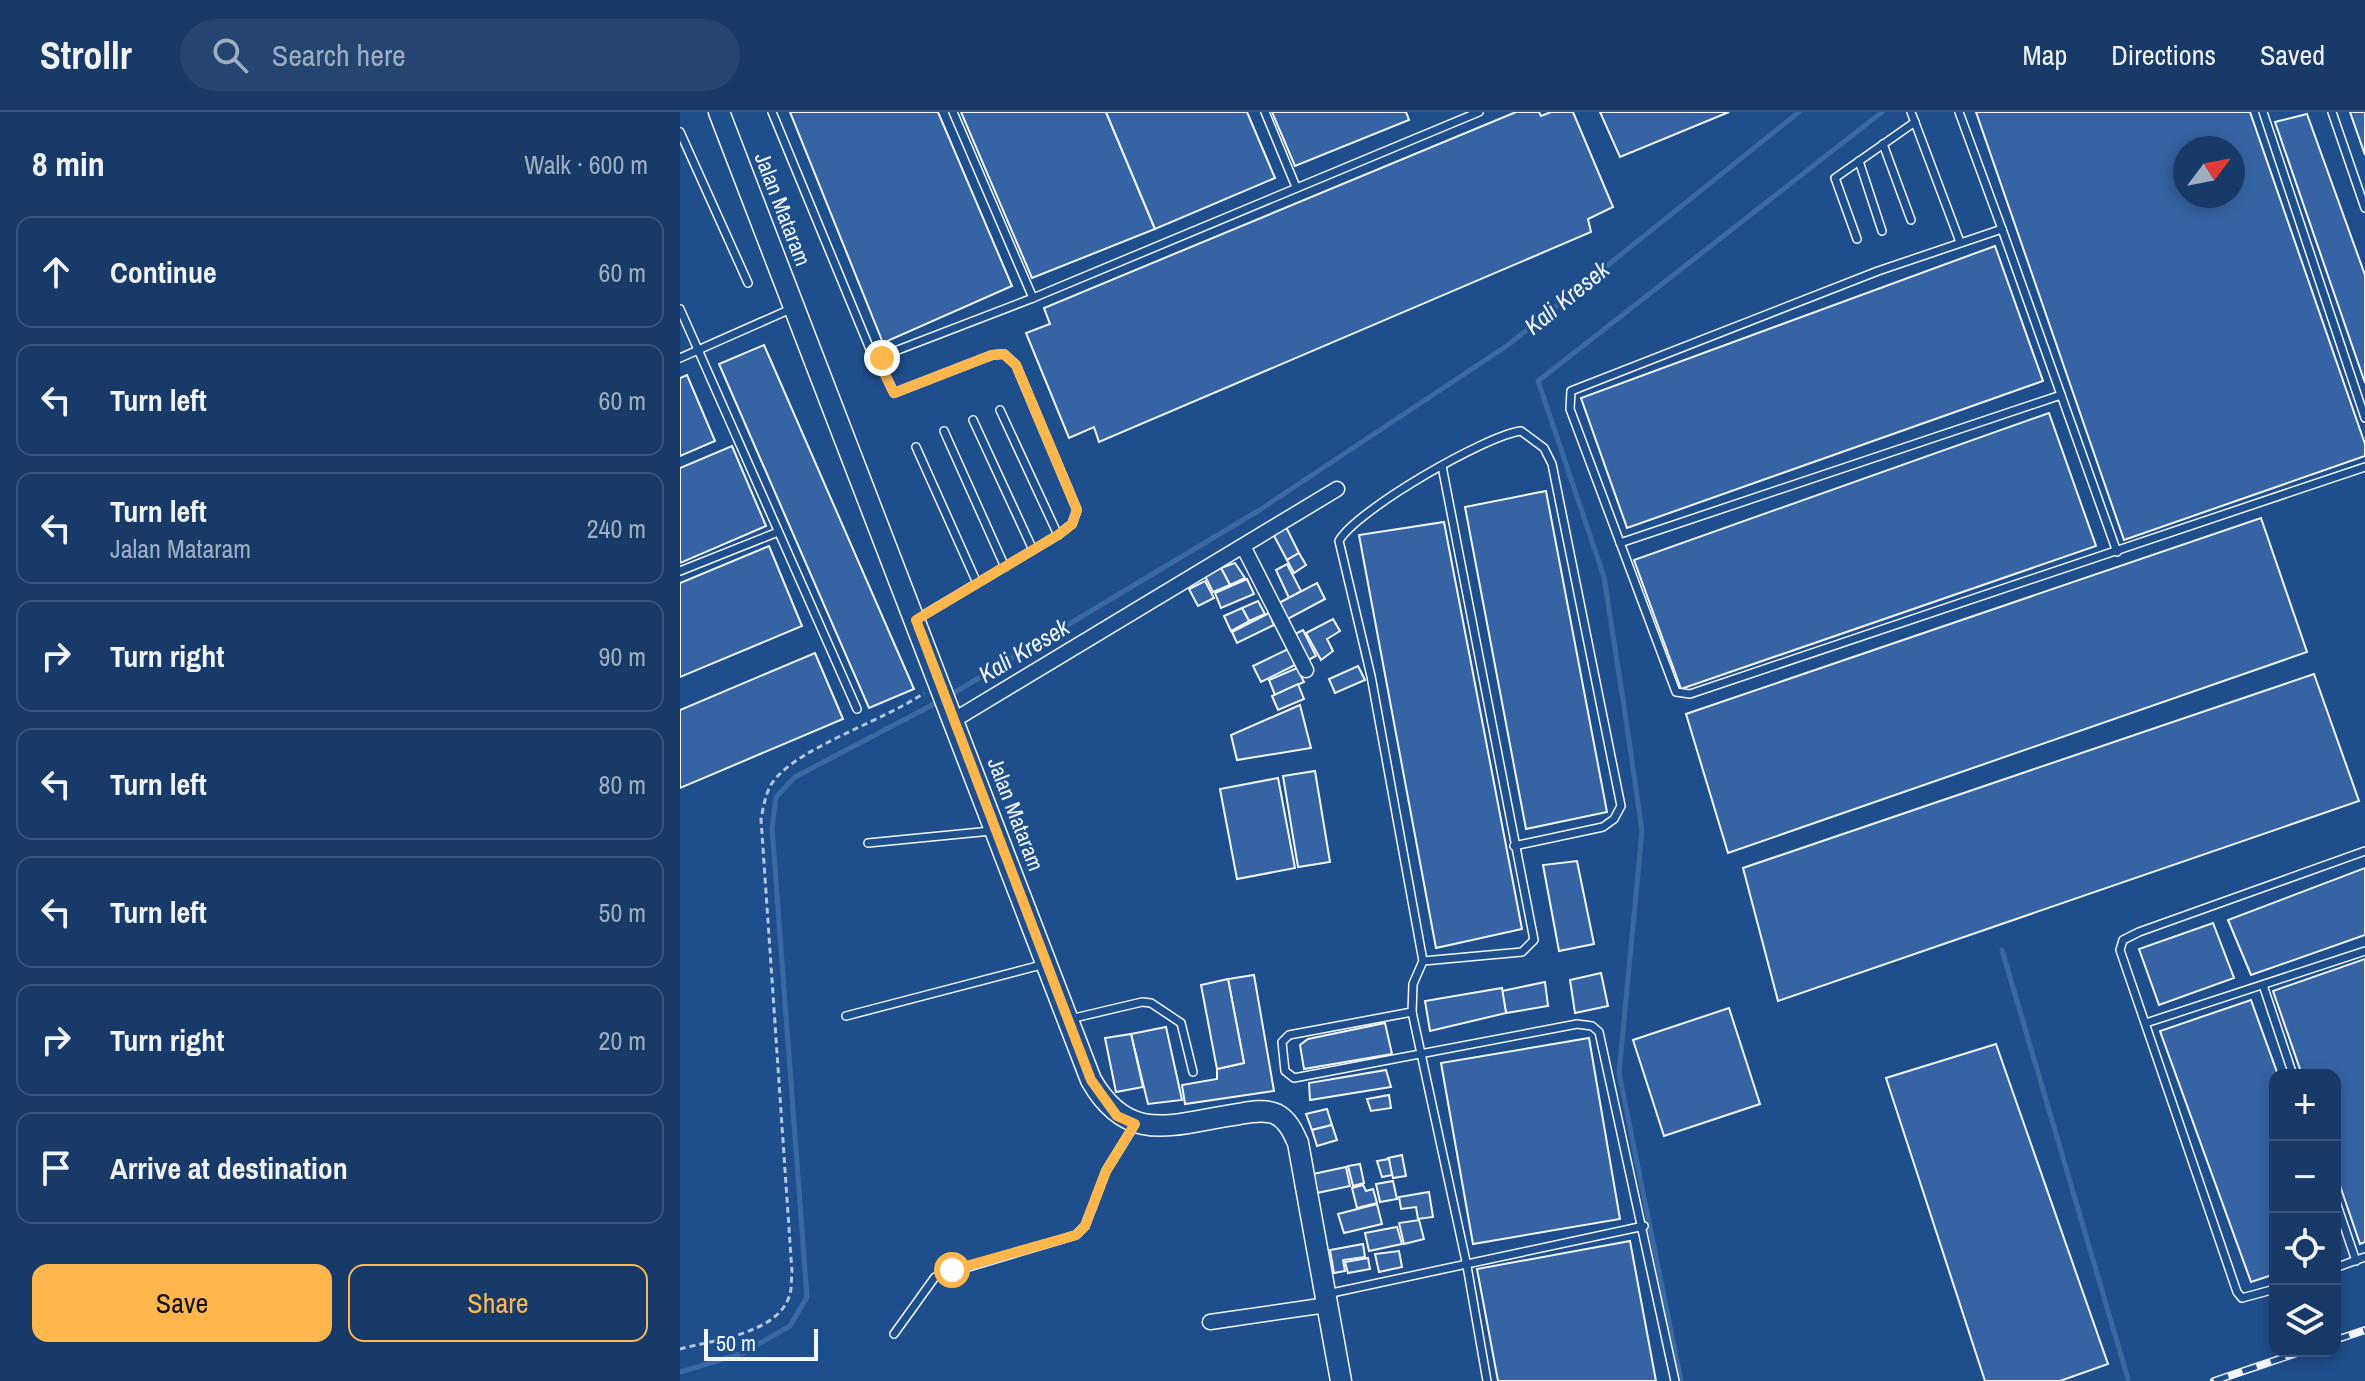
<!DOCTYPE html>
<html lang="en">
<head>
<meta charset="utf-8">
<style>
	body { margin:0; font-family:"Archivo Narrow",sans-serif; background:#244571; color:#f1f3f6 }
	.controls { position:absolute; right:24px; bottom:24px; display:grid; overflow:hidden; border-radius:16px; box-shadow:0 4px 12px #0003 }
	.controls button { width:72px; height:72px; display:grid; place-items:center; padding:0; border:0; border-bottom:2px solid #36547d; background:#173a69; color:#f1f3f6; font:40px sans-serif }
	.compass { position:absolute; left:1493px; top:24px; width:72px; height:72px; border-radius:50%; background:#173a69; box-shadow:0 4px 12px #0003; rotate:58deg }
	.scale { position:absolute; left:24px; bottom:20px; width:114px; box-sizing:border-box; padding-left:8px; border:4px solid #f2f6ff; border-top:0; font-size:22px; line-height:28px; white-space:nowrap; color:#f2f6ff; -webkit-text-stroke:6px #1f4e8c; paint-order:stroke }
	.stop { position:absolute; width:24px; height:24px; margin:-18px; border:6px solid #ffb74d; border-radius:50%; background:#fff }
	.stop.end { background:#ffb74d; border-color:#fff; box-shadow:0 2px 8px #0008 }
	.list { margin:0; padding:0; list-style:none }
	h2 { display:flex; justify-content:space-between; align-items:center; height:104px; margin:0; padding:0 32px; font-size:34px }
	h2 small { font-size:26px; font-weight:400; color:#9eadc0 }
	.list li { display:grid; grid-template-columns:52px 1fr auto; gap:24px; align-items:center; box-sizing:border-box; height:112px; margin:0 16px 16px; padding:0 16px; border:2px solid #36547d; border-radius:16px }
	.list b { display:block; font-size:30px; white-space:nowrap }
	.list p { margin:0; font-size:26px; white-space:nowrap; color:#9eadc0 }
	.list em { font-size:26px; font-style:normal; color:#9eadc0 }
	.actions { display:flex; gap:16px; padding:24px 32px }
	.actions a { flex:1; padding:18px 0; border:2px solid #ffb74d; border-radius:16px; text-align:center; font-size:28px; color:#ffb74d }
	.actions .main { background:#ffb74d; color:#111 }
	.icon { flex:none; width:44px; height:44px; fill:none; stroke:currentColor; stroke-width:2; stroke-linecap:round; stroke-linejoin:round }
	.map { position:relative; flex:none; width:1685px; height:1269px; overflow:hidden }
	header { display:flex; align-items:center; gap:48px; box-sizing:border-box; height:112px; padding:0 40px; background:#173a69; border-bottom:2px solid #36547d }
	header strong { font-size:38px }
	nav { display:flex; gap:44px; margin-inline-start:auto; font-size:28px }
	.search { width:560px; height:72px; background:#244571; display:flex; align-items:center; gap:20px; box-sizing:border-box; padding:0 28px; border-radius:44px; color:#9eadc0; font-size:30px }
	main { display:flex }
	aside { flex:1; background:#173a69 }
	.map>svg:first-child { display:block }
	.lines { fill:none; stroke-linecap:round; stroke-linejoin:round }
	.stream { stroke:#3b69a3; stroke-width:5 }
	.building { fill:#3563a3; stroke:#f2f6ff; stroke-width:2; fill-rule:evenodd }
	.service-casing { stroke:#f2f6ff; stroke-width:10 }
	.minor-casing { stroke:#f2f6ff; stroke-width:17 }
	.secondary-casing { stroke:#f2f6ff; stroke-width:23 }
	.path { stroke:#b3c4dc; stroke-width:3; stroke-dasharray:6 4; stroke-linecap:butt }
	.service { stroke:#1f4e8c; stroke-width:7 }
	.minor { stroke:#1f4e8c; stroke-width:14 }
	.secondary { stroke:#1f4e8c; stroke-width:20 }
	.rail-casing { stroke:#f2f6ff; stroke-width:8 }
	.rail { stroke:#1f4e8c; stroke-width:5; stroke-dasharray:15; stroke-linecap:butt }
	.route { stroke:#ffb74d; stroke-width:10 }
	.labels { text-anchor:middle; stroke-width:6; stroke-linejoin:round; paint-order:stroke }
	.street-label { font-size:22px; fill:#f2f6ff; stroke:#1f4e8c }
	.water-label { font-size:24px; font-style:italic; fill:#f2f6ff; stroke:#1f4e8c }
</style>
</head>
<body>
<header>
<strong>Strollr</strong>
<div class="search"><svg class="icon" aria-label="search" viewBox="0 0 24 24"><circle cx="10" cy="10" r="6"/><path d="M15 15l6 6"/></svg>Search here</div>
<nav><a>Map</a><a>Directions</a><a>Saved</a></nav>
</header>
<main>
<aside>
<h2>8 min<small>Walk · 600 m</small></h2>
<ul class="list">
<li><svg class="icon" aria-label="ahead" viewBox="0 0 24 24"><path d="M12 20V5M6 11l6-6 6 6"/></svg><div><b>Continue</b></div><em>60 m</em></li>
<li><svg class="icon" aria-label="left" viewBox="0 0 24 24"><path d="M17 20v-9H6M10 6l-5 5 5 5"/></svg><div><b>Turn left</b></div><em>60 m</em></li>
<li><svg class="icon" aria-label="left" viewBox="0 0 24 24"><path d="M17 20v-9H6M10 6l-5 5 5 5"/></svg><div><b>Turn left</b><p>Jalan Mataram</p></div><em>240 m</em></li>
<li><svg class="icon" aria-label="right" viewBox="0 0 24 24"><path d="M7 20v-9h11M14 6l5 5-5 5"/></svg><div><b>Turn right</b></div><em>90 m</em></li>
<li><svg class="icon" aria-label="left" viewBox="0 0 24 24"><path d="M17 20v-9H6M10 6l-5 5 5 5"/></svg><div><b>Turn left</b></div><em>80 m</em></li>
<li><svg class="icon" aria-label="left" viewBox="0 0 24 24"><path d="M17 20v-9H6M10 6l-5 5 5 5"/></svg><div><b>Turn left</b></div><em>50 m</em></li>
<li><svg class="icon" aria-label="right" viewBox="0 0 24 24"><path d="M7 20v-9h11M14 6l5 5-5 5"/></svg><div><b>Turn right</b></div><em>20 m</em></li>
<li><svg class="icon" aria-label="arrive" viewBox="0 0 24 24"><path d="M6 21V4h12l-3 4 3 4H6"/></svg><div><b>Arrive at destination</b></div></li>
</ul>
<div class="actions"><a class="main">Save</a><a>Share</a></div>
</aside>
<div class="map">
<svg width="1685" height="1269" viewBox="0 0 1685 1269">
	<rect width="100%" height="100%" fill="#1f4e8c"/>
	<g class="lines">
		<g class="stream">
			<polyline points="267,585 578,399 828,233 1119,0"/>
			<polyline points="1322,838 1448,1267"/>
			<polyline points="0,1260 63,1241 110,1214 127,1185 92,716 96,685 115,665 258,590"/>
			<polyline points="1001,1269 939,961 962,719 945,601 924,465 858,269 1202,0"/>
		</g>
	</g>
	<g class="building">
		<polygon points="110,0 258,0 332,174 203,231"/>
		<polygon points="281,0 426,0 475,117 352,166"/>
		<polygon points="426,0 567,0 595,66 475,117"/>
		<polygon points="592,0 726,0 729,8 615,54"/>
		<polygon points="836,0 859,0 861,4 871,0 893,0 933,95 908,107 911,120 419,330 414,315 389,326 346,221 370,212 364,196"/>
		<polygon points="920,0 1049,0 940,45"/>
		<path d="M1296,0h274l115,332v12l-241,84zM1505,36h48v48h-48z"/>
		<polygon points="1670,0 1685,0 1685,43"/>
		<polygon points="1627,2 1685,163 1685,271 1595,10"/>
		<polygon points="1315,134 1363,269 947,416 901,286"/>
		<polygon points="84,233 234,577 189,596 39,252"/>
		<polygon points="7,263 35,329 0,344 0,266"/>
		<polygon points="1369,301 1416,434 1001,577 954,448"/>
		<polygon points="52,334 86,414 0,451 0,356"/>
		<polygon points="866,379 927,700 846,717 785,395"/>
		<polygon points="1581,406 1627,540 1048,741 1006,602"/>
		<polygon points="764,410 842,817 756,836 679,423"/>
		<polygon points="606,415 619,441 607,448 593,422"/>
		<polygon points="89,434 122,514 0,565 0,471"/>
		<polygon points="619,441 626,453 614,461 607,448"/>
		<polygon points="555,451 565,466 550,473 541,456"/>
		<polygon points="607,452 621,479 609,486 596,458"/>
		<polygon points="541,456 550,473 533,480 525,464"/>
		<polygon points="567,467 574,482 541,496 535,481"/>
		<polygon points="525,469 534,486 518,494 509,477"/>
		<polygon points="637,471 645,487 604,509 595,493"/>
		<polygon points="578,489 585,502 569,509 562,496"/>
		<polygon points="562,496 569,509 551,519 544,504"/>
		<polygon points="589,501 594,513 557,531 552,520"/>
		<polygon points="653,507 660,519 647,527 653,539 641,548 626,521"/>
		<polygon points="623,518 636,544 624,550 611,524"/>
		<polygon points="608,537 615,553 581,570 573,554"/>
		<polygon points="135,541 163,607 0,676 0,598"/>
		<polygon points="678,554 685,568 655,581 649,567"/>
		<polygon points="617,556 624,570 595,583 589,568"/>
		<polygon points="1634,562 1679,689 1098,889 1063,756"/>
		<polygon points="618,572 624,587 598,598 592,584"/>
		<polygon points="620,593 631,636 557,648 551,623"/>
		<polygon points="635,659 650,750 618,755 603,664"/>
		<polygon points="598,666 615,756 557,767 540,677"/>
		<polygon points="897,749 914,832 879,839 863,753"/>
		<polygon points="1685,756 1685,823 1571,863 1548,808"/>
		<polygon points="1533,811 1554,866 1479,893 1459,837"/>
		<polygon points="1685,847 1685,1130 1680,1132 1655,1059 1655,963 1622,963 1593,879"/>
		<polygon points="921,861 928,894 895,901 890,868"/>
		<polygon points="574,863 594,979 505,992 502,973 537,967 537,957 564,951 548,867"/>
		<polygon points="548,867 564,951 537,957 521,873"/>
		<polygon points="865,870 868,894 826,901 822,879"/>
		<polygon points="822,876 826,901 750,919 745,889"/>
		<polygon points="1571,888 1598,963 1595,963 1595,1162 1571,1170 1480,919"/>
		<polygon points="1049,896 1080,992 984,1024 953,928"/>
		<polygon points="705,911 712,942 624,957 620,933 628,927"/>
		<polygon points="486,915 502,988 468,992 451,922"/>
		<polygon points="451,922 463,975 436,980 425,926"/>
		<polygon points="909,926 940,1107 793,1132 761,951"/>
		<polygon points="1316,932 1428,1252 1380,1269 1305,1269 1206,966"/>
		<polygon points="706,958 711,975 630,988 629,971"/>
		<polygon points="709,983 711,996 691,999 687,987"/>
		<polygon points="647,997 652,1013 632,1018 626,1002"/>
		<polygon points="652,1013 657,1028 637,1034 632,1018"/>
		<polygon points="722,1043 726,1064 713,1066 708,1046"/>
		<polygon points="709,1047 712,1063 702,1065 697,1049"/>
		<polygon points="680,1052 684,1071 673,1074 668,1054"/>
		<polygon points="666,1055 670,1074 637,1081 633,1062"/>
		<polygon points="713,1069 717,1087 700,1090 696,1072"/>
		<polygon points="683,1073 686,1079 693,1077 697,1091 677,1096 672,1076"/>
		<polygon points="749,1080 753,1105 738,1107 736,1095 721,1097 719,1085"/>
		<polygon points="697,1092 702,1112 664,1121 658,1102"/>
		<polygon points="739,1108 744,1127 724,1132 719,1111"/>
		<polygon points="717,1115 722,1132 689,1139 685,1121"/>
		<polygon points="950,1129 976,1269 818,1269 797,1157"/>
		<polygon points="683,1132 685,1145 663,1148 665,1159 654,1161 650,1138"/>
		<polygon points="719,1139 722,1155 699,1160 695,1142"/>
		<polygon points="688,1146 690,1157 668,1161 665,1150"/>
	</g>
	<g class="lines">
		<g class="service-casing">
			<g id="service">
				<polyline points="92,0 192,242 197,246 353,186 799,0"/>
				<polyline points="273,0 353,186"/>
				<polyline points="585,0 616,75"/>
				<polyline points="1231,0 1280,130"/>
				<polyline points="1279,0 1322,117 1198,159 891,279 890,297 996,580 1010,582 1685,355"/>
				<polyline points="1583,0 1685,306"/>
				<polyline points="1652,0 1685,96"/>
				<polyline points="0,20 68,171"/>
				<polyline points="1203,32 1231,108"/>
				<polyline points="1179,49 1202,119"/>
				<polyline points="1322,117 1437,440"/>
				<polyline points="1177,127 1155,66 1235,10"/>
				<polyline points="0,197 177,597"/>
				<polyline points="0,246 113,196"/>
				<polyline points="197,246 214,281 312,243 324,242 336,253 397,398 392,412 378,423 237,507"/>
				<polyline points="320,298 378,423"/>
				<polyline points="293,308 353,438"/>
				<polyline points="264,319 325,455"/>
				<polyline points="236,335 297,471"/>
				<polyline points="940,431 1381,283"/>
				<polyline points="0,459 98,420"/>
				<polyline points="188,731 311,719"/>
				<polyline points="743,849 842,840 854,828 762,354"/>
				<polyline points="1583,873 1613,963"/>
				<polyline points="732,900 609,923 602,930 605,959 614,966 897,912 912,914 919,920 995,1269"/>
				<polyline points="166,904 365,852"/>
				<polyline points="390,907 462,890 471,891 501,911 513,960"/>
				<polyline points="1466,911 1685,839"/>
				<polyline points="1655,1087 1676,1149"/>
				<polyline points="1655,1156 1685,1145"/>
				<polyline points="1595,1177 1562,1186 1557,1180 1440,838 1443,828 1459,820 1685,739"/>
				<polyline points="647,1182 964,1114"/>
				<polyline points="214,1222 255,1165 396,1123 405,1114 426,1059 455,1012"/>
				<path d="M807,1269l-20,-115 -55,-254 1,-28 10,-23 -52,-285 -32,-135c16,-30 147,-106 182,-110l23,17 8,16 69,342 -7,13 -11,8 -89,19"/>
			</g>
		</g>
		<g class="minor-casing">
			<g id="minor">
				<polyline points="563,434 626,558"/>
				<polyline points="274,608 657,377"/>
				<polyline points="530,1210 647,1193"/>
			</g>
		</g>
		<g class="secondary-casing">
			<path id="secondary" d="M39,0l372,968c38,67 84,43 148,34 11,-2 26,-5 37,0 12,6 17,18 22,29l43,238"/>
		</g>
		<path class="path" d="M0,1237c33,-9 96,-15 109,-52 3,-7 2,-17 3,-25l-31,-453c3,-15 5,-30 15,-41 27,-32 109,-58 148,-85"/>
		<use href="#service" class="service"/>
		<use href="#minor" class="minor"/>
		<use href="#secondary" class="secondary"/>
		<g class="rail-casing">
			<g id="rail">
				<polyline points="1655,1228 1685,1218"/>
				<polyline points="1534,1269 1623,1239"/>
			</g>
		</g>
		<use href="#rail" class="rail"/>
	</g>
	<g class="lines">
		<polyline class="route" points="202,246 197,246 214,281 312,243 324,242 336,253 397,398 392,412 378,423 236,508 411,968 437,1004 455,1012 426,1059 405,1114 396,1123 272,1158"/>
	</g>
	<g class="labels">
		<g class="street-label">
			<text transform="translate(103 97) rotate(69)" y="8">Jalan Mataram</text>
			<text transform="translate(336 702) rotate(69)" y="8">Jalan Mataram</text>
		</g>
		<g class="water-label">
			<text transform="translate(887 186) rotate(-39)" y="8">Kali Kresek</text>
			<text transform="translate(344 539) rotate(-31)" y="8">Kali Kresek</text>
		</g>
	</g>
</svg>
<div class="controls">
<button>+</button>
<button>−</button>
<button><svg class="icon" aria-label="locate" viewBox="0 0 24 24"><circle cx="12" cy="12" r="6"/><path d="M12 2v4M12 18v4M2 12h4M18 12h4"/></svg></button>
<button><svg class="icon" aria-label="layers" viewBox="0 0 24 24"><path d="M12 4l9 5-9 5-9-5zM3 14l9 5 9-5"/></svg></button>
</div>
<svg class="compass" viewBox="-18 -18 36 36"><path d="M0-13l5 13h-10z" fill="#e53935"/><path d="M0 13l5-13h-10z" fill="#9eadc0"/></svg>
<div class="scale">50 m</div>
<div class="stop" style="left:272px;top:1158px"></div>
<div class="stop end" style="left:202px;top:246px"></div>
</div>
</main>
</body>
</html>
